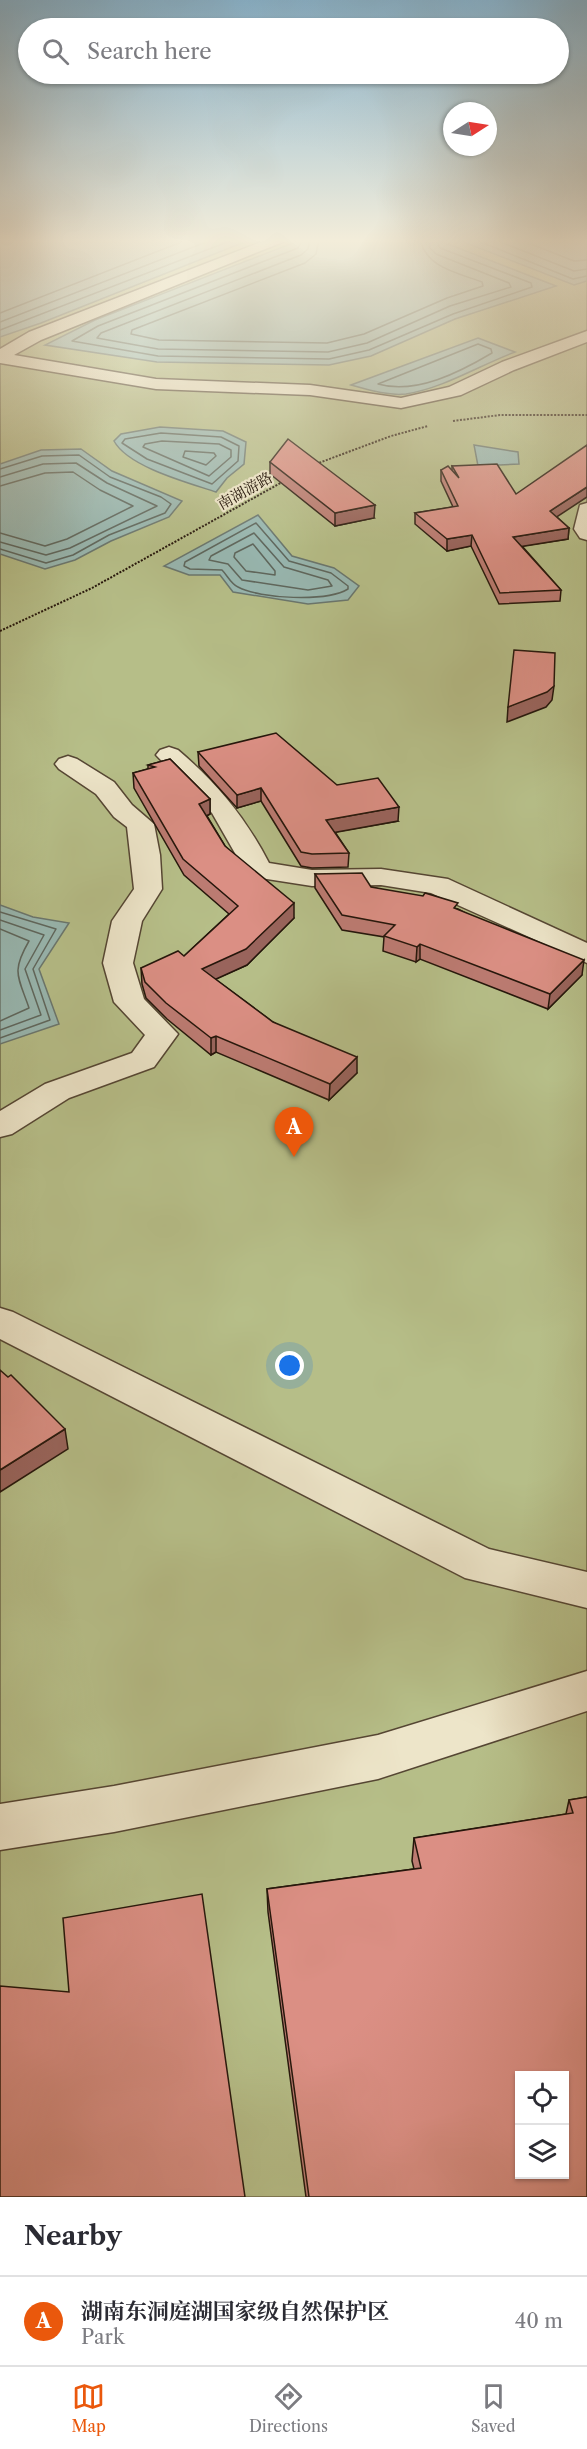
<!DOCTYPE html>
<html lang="en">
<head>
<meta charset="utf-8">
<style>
	body { margin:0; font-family:"Libre Caslon Text","Noto Serif SC",serif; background:#f2f2f3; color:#2b2b33 }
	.controls { position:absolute; right:18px; bottom:18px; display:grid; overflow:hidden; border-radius:0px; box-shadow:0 2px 4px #0004 }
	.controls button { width:54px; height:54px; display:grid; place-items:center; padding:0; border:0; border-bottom:2px solid #e1e1e2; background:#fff; color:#2b2b33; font:30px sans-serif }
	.compass { position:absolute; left:443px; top:102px; width:54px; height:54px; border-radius:50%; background:#fff; box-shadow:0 2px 4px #0004; rotate:78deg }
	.you { position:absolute; left:290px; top:1366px; width:21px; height:21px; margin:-15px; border:4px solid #fff; border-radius:50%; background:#1a73e8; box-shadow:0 0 0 9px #1a73e833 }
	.badge { display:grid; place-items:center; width:39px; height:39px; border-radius:50%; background:#ea580c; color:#fff; font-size:20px; font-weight:700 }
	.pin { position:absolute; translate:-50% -50px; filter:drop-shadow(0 2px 3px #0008) }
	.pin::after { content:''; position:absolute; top:32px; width:21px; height:18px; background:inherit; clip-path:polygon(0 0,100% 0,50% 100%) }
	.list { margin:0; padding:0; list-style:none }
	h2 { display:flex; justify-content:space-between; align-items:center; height:78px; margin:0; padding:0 24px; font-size:26px }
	h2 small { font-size:20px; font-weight:400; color:#7c7c81 }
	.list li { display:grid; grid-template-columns:39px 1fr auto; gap:18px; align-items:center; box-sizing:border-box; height:90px; padding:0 24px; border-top:2px solid #e1e1e2 }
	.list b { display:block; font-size:22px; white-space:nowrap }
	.list p { margin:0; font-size:20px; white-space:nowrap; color:#7c7c81 }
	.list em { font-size:20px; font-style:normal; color:#7c7c81 }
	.icon { flex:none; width:33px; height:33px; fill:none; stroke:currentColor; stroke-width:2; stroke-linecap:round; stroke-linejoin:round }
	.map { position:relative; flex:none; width:587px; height:2197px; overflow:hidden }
	.search { position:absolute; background:#fff; box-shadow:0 2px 4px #0004; left:18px; right:18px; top:18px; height:66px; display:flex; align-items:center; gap:15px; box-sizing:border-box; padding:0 21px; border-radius:33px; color:#7c7c81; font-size:22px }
	.sheet { height:168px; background:#fff }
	nav { display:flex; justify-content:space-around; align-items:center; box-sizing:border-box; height:84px; border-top:2px solid #e1e1e2; background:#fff; font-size:16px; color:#7c7c81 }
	nav a { display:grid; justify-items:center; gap:3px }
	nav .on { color:#ea580c }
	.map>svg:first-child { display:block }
	.green { fill:#b6be88; stroke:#6e6a4a; stroke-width:1.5; fill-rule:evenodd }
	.water { fill:#98b8b2; stroke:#6a776f; stroke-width:1.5 }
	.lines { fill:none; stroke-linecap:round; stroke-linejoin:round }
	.shore { stroke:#5e675e; stroke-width:1.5 }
	.minor-casing { stroke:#554633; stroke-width:3 }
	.path { stroke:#25160b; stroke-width:2; stroke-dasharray:2 1.5; stroke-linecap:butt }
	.minor { fill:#ede5c9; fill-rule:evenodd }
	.wall { fill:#bc7b72; stroke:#25160b; stroke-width:1.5 }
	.shaded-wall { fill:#99645c; stroke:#25160b; stroke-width:1.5 }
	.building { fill:#db8f84; stroke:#25160b; stroke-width:1.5; fill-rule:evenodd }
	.labels { text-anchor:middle; stroke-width:4.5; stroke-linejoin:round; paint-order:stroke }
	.far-street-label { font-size:15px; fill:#25160b; stroke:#ede5c9 }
</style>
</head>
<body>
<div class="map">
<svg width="587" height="2197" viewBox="0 0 587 2197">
	<rect width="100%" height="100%" fill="#e4d7ac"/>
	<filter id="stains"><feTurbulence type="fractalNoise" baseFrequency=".00333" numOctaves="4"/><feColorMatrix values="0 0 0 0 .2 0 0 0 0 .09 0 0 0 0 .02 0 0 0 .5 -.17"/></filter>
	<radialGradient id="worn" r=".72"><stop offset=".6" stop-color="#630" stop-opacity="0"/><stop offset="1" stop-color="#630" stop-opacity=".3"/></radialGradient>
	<path class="green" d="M0,239h587v1958h-587zM520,2076h44v98h-44z"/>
	<g class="water">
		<polygon points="0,239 252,239 41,323 0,337"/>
		<polygon points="303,239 435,239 556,286 455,319 371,356 329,365 157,362 45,345 95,320"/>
		<polygon points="456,239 587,239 587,281 574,285"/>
		<path d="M478,338l37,14c-35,13 -71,36 -109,42 -18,2 -37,-4 -55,-9z"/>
		<path d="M160,427l63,4 23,11 -2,22 -17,14 -11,14c-27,-9 -88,-25 -102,-51l7,-7z"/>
		<polygon points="474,445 518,452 519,464 478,466"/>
		<polygon points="81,449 112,471 182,501 169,517 111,541 75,560 45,569 0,554 0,464 41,450"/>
		<polygon points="258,515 292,556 334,568 359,586 348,600 308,604 233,592 220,575 189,575 164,566"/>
		<polygon points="0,905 33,917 69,923 39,969 59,1024 0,1044"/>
	</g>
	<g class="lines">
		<g class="shore">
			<polyline points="303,239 298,248 98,326 72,341 158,356 329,359 369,350 453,314 532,287 531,283 440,248 436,239"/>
			<polyline points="310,239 308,249 301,255 101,333 97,338 158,349 328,352 367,343 450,306 511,287 509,283 436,254 430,248 429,239"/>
			<path d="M319,239l-3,15 -11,9 -173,67 -1,4 28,6 168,3 37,-9 83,-36 36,-12 -1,-4c-24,-9 -56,-14 -62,-43"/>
			<polyline points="473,239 573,279 587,276"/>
			<polyline points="493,239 574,271 587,269"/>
			<polyline points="518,239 574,261 587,260"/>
			<polyline points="0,313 189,239"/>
			<polyline points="0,322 214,239"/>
			<polyline points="0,330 235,239"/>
			<path d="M478,344l13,5 1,4c-32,19 -76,42 -114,31z"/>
			<polygon points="161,433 221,437 239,446 238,461 212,484 147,459 122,443 125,439"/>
			<polygon points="162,441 219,444 231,450 231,457 209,476 143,447 145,444"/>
			<polygon points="185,451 214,453 216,456 206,465 183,457"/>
			<polyline points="0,469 42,456 79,455 110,477 161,497 171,504 165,513 109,535 73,555 46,563 0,549"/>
			<polyline points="0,477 43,464 76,463 107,483 157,506 70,548 46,555 0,542"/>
			<polyline points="0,486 45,473 73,472 100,490 133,506 67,539 45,546 0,533"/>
			<path d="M256,523l33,38 42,12 17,13v3c-21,13 -88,10 -110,-2 -7,-3 -11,-12 -16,-17l-32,-1 -6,-3 1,-4z"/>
			<polygon points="254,533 284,567 328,580 332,586 308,590 242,580 228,564 209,560 211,556"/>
			<polygon points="253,544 275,571 275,575 246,571 234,557 235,553"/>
			<polyline points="0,912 56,929 33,969 50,1020 0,1038"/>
			<polyline points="0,920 44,935 25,969 41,1015 0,1030"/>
			<path d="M0,929l29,12c-18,31 -11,35 0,67l-29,13"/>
		</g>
		<g class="minor-casing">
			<g id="minor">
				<polygon points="269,239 290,239 41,340 14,355 156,379 310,385 401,398 449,387 502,362 587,331 587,342 514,370 461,395 401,408 310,395 156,389 0,363 0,349 29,332"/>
				<polygon points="587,503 587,540 580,538 574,529 580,505"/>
				<path d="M169,747l9,3c38,32 68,68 91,113l43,7 69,-1 67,10 139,64v20l-156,-70 -50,-8 -69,1 -64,-10 -36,-63 -56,-58 4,-5z"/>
				<polygon points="68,756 77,759 114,782 132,805 154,824 160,855 162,889 142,921 133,963 144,999 178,1034 154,1067 69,1098 12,1134 0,1137 0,1111 45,1084 132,1053 145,1035 114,1002 103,963 112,921 134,889 127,827 114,817 96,794 59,769 55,764 59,759"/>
				<polygon points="0,1308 13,1312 489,1549 587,1572 587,1608 465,1578 0,1339"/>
				<polygon points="587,1671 587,1711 378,1779 114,1832 0,1850 0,1804 114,1786 378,1735"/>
			</g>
		</g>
		<g class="path">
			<polyline points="453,421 500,415 587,415"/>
			<polyline points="316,464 391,436 428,426"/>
			<polyline points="0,631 92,588 286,480"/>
		</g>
		<use href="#minor" class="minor"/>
	</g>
	<g class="wall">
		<polygon points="270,462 374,518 335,526 270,474"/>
		<polygon points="452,466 516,494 557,517 569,528 568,539 522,546 561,590 560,601 499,604 471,546 447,551 415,524 415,513 453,507 441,481 441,470 452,470"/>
		<polygon points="198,752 337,785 398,821 335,832 349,853 348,867 312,868 301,866 261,801 237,808 199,766"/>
		<polygon points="170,759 210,799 210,814 207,816 225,846 294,918 247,965 215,979 273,1022 357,1073 329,1100 216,1052 211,1055 167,1019 146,998 142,984 141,968 184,956 229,914 184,875 134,788 133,773 148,769 148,765"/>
		<polygon points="315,874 371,887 458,909 582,975 548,1009 420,959 416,962 383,951 384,937 342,930 315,888"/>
		<polygon points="587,1797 587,2197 306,2197 268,1912 267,1889 414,1869 412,1861 414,1838 566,1814 569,1800"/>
	</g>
	<g class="shaded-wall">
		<polygon points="587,487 587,497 549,522 550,511"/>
		<polygon points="375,505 374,518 335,526 335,513"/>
		<polygon points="569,528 568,539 512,548 513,537"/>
		<polygon points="472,535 471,546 447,551 447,539"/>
		<polygon points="554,686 552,700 546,707 507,722 508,707"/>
		<polygon points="261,788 261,801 237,808 237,795"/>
		<polygon points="210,799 210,814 200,819 199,804"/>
		<polygon points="399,807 398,821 326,834 326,820"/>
		<polygon points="294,903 294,918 247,965 203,985 202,969"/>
		<polygon points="420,944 420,959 416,962 417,947"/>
		<polygon points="584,960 582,975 548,1009 550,994"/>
		<polygon points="216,1036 216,1052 211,1055 211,1038"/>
		<polygon points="357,1057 357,1073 329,1100 330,1084"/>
		<polygon points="65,1429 68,1449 0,1492 0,1470"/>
	</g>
	<g class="building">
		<polygon points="288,439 375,505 335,513 270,462"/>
		<polygon points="587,445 587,487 550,511 569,528 513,537 561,590 500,593 472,535 447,539 415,513 458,506 441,470 448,466 459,478 452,466 497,464 516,494"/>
		<polygon points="514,650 555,653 554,686 547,692 508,707"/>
		<polygon points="276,733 337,785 378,778 399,807 326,820 349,853 312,854 301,852 261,788 237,795 198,752"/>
		<polygon points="170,759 210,799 199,804 225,846 294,903 246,949 202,969 273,1022 357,1057 330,1084 216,1036 211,1038 166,1003 145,982 141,968 178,951 184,956 238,906 183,859 133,773 155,767 148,765"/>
		<polygon points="362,873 371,887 423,896 425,893 458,903 454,908 584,960 550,994 420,944 417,947 384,936 395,925 342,915 315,874"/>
		<polygon points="0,1370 8,1377 11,1375 65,1429 0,1470"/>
		<path d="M587,1797v400h-278l-42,-308 154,-21 -7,-30 159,-25 -4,-13zM519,2076h45v99h-45z"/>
		<polygon points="202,1894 245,2197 0,2197 0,1986 69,1992 63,1918"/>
	</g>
	<linearGradient id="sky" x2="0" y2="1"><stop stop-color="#88b6d2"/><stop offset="0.44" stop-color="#f3edda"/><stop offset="1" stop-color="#f3edda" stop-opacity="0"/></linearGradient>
	<rect width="587" height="547" fill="url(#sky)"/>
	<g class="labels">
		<g class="far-street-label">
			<text transform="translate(245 491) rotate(-29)" y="5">南湖游路</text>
		</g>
	</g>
	<rect width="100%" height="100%" filter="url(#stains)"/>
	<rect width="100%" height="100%" fill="url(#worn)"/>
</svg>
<div class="controls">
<button><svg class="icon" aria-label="locate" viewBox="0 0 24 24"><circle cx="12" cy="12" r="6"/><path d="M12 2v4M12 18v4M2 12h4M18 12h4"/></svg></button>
<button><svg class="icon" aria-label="layers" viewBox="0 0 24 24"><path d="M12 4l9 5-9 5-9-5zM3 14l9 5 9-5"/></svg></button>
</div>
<svg class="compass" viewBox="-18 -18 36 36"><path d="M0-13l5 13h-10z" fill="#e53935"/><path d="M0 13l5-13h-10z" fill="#7c7c81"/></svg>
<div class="you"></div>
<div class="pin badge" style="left:294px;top:1157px">A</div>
<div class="search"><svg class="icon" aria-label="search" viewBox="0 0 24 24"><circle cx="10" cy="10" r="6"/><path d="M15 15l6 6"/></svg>Search here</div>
</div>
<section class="sheet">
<h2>Nearby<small></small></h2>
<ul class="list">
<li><span class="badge">A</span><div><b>湖南东洞庭湖国家级自然保护区</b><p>Park</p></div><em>40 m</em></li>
</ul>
</section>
<nav>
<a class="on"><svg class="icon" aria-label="map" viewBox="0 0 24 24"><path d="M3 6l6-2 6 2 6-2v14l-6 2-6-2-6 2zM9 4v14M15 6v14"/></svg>Map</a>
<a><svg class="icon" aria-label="directions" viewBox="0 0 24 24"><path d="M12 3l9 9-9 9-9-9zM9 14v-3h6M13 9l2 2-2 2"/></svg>Directions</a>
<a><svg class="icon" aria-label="saved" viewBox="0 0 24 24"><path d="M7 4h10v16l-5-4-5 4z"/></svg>Saved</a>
</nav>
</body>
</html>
